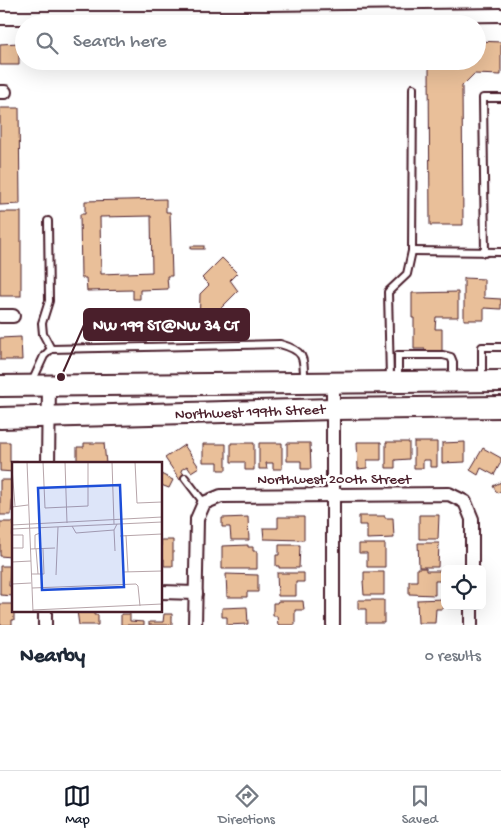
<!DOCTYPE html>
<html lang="en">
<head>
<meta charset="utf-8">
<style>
	body { margin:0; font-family:"Gochi Hand",sans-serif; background:#f6f6f7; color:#1f2937 }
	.controls { position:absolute; right:15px; bottom:15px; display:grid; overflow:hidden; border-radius:8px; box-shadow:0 5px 20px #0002 }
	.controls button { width:45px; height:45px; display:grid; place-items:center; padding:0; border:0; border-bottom:1px solid #e0e1e3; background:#fff; color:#1f2937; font:25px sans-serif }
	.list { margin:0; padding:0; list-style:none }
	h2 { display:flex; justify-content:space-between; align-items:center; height:65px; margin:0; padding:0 20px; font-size:21px }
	h2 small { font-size:16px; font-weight:400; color:#747a83 }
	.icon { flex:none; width:28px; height:28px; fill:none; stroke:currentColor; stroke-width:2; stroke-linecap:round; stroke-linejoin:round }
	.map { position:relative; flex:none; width:501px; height:625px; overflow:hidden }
	.search { position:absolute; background:#fff; box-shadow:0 5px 20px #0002; left:15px; right:15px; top:15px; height:55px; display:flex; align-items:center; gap:12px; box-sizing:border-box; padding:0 18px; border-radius:28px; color:#747a83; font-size:19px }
	.sheet { height:145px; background:#fff }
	nav { display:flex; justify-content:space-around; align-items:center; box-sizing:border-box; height:70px; border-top:1px solid #e0e1e3; background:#fff; font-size:14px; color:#747a83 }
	nav a { display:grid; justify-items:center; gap:2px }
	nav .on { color:#111827 }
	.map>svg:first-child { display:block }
	.building { fill:#e9bf99; stroke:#4a1f2b; fill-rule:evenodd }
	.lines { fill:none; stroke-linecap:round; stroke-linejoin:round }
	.lane-casing { stroke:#4a1f2b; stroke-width:10 }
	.street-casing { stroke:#4a1f2b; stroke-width:16 }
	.primary-casing { stroke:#4a1f2b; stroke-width:24 }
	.lane { stroke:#fff; stroke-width:6 }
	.street { stroke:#fff; stroke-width:12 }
	.primary { stroke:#fff; stroke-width:20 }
	.labels { text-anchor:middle; stroke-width:5; stroke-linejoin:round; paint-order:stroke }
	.street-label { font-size:15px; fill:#4a1f2b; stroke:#fff }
	.inset-road { fill:none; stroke:#b7a5aa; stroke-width:1 }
	.view { fill:#1d4ed8; fill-opacity:0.15; stroke:#1d4ed8; stroke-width:2.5 }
	.inset-edge { fill:none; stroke:#4a1f2b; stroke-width:2.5 }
	.leader { fill:none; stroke:#4a1f2b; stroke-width:2 }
	.callout-dot { fill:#4a1f2b; stroke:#fff; stroke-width:2 }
	.callout { fill:#4a1f2b; stroke:#4a1f2b; stroke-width:2 }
	.callout-label { font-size:16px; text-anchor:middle; font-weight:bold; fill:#fff }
</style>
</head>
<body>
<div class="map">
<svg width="501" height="625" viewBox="0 0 501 625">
	<rect width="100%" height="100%" fill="#fff"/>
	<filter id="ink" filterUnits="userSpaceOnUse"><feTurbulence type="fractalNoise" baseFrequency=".02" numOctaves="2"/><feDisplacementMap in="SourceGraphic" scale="10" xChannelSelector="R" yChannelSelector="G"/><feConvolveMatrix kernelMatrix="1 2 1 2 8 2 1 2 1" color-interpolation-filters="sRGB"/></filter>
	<g filter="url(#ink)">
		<g class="building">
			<polygon points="477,41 501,42 501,75 474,74 462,86 463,225 430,225 429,67 434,61 477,61"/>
			<polygon points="19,43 19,65 0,65 0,44"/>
			<polygon points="0,108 19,108 20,204 0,205"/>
			<path d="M166,199v13h4l2,64h-5l1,13 -28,1v9h-7v-9l-46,1 -1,-13h-5l-1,-64h5v-13zM151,216l1,56 -51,2 -1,-57z"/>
			<rect x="0" y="212" width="21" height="84"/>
			<rect x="191" y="246" width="13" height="3"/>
			<polygon points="222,258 237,273 230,280 238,291 199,330 200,294 209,285 202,278"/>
			<polygon points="464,278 484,279 484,298 501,299 501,309 484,308 484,320 464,320"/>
			<polygon points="458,292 458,317 436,317 435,329 442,329 442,353 425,354 425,349 414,349 414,318 412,318 412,293"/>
			<polygon points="21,337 22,360 0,360 0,338"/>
			<polygon points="0,442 10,442 10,462 20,462 20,464 14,464 14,472 0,471"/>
			<polygon points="357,442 381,442 381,460 367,460 367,468 358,469"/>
			<polygon points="386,442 409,442 409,459 395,460 395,468 386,468"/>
			<polygon points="414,442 437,442 437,467 430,467 430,460 423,460 423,468 414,468"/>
			<polygon points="465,442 465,462 442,463 442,443"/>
			<polygon points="84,443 104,443 106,464 74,464 77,463 77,447 84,447"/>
			<polygon points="231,443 254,443 254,470 245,470 245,462 231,462"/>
			<polygon points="259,443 282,443 282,469 273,469 273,463 266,463 267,469 259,469"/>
			<polygon points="287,443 310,443 311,469 301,469 301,461 287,461"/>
			<polygon points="203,444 226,444 226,470 218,470 218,462 203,462"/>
			<polygon points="184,445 199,467 191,472 187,466 181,470 185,476 180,480 165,458"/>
			<polygon points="483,448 501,458 501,462 494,475 481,468 478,475 470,470"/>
			<polygon points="161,474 173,480 169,488 161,485"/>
			<polygon points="0,480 14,480 11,515 0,515"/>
			<polygon points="501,482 501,491 497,493 493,486"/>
			<polygon points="419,515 439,515 438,539 419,539"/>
			<polygon points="359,516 385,516 385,518 393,518 394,538 367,539 367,525 359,525"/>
			<polygon points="248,517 249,540 231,540 230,527 222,527 222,518"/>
			<polygon points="278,517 304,517 304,540 264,539 263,528 278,528"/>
			<polygon points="0,522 14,522 11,557 0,556"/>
			<polygon points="161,540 173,540 173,566 164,566 164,559 161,559"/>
			<polygon points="418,543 439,543 438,567 419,567"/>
			<polygon points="359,544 385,544 385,567 367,567 367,553 359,553"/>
			<polygon points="248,545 248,547 253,547 253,551 257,551 257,569 222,569 222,546"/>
			<polygon points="279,545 300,545 299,568 279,568 279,566 276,566 276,555 279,555"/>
			<polygon points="0,566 10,566 9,586 14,586 14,596 0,595"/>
			<polygon points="417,568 426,568 426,571 443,571 443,581 435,581 435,595 409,594 409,581 417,581"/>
			<polygon points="364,572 384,572 384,595 364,595 363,581 364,581"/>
			<polygon points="277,573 304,573 304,582 296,582 296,596 278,596"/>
			<polygon points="226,574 258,575 258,592 247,592 247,597 227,597"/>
			<polygon points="443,599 443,609 436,609 435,623 418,623 417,600"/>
			<polygon points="358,600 384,600 384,623 366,623 366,609 358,609"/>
			<polygon points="278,601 303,601 304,610 295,610 295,625 278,625 277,616 273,616 273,603 277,603"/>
			<polygon points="0,604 14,604 14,620 12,620 12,625 0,625"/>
			<polygon points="247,607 248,624 227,625 227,617 222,617 222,608"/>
			<polygon points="77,611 94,611 94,615 98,615 98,625 79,625"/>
			<polygon points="121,614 130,614 130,621 144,622 144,625 121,625"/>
			<polygon points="164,614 172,614 172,625 149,625 149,622 163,622"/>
		</g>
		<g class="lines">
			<g class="lane-casing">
				<g id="lane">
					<polyline points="48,221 49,301 42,323 43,334 51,349"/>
					<polyline points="412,251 501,252"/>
					<polyline points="485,253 483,98 501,98"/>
					<polyline points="398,378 398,355 443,355 451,357 453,362 453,380"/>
					<polyline points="390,379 388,292 407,274 412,251 413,88"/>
					<polyline points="482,379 482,347 501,347"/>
					<path d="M32,382l12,-26 7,-7 229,-5c25,7 24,13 24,38"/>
					<polyline points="185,478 204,503"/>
				</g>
			</g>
			<g class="street-casing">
				<g id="street">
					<polyline points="0,18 269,18 501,15"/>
					<polyline points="0,92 5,92"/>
					<polyline points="0,316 13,316"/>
					<polyline points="333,382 333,625"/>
					<polyline points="48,464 49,385"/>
					<polyline points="161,592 196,593"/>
					<polyline points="45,625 45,611"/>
					<polyline points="195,625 197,519 204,503 221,496 449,494 465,502 472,519 472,569"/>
					<polyline points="471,625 471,606"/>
				</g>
			</g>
			<g class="primary-casing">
				<g id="primary">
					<polyline points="0,386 501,381"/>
					<polyline points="0,418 333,409 501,407"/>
				</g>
			</g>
			<use href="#lane" class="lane"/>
			<use href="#street" class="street"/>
			<use href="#primary" class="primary"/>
		</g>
	</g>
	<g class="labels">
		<g class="street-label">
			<text transform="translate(250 411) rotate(-2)" y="5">Northwest 199th Street</text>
			<text x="334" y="483">Northwest 200th Street</text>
		</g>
	</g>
	<g transform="translate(12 462)">
		<rect width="150" height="150" fill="#fff"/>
		<path class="inset-road" d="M15,0l6,150M31,0l2,46 43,-2M53,0l2,61M76,0v44M100,0l2,62M123,0l2,41 25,-1M150,3v24M0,6l3,38M0,45l16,-2M0,63l150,-8M60,64l4,7 38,-3M0,67l150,-7M0,73h11v13h-11M114,73l2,37M108,74l42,-2M18,87l25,-1M23,87v-14l5,-2M24,87l2,25M103,89l-1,-21 3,-6M0,100l19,-1M111,110l39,-1M19,112h13l-1,-25M44,113l2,-48M0,122l19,-1M20,126l104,-4 2,2 2,20M21,148l129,-6"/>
		<path class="view" d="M108,23l4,102 -82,3 -4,-102z"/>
		<rect width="150" height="150" class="inset-edge"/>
	</g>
	<path class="leader" d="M61 377L84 325"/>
	<circle class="callout-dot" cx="61" cy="377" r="5"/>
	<rect class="callout" x="84" y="309" width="165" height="31" rx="5"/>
	<g class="callout-label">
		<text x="166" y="330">NW 199 ST@NW 34 CT</text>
	</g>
</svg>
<div class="controls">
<button><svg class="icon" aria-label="locate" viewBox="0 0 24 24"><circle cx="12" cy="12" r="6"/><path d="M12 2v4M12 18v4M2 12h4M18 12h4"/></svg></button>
</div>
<div class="search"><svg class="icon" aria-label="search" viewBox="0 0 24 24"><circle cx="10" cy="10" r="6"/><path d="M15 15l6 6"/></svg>Search here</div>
</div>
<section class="sheet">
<h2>Nearby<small>0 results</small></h2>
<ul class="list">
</ul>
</section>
<nav>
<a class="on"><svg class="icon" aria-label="map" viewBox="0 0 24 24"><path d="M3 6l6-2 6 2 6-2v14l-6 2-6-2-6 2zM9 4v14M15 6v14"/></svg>Map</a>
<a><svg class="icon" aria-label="directions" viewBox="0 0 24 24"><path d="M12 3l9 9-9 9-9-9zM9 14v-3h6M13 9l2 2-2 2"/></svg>Directions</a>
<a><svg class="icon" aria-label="saved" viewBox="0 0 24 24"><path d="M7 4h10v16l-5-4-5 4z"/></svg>Saved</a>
</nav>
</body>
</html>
